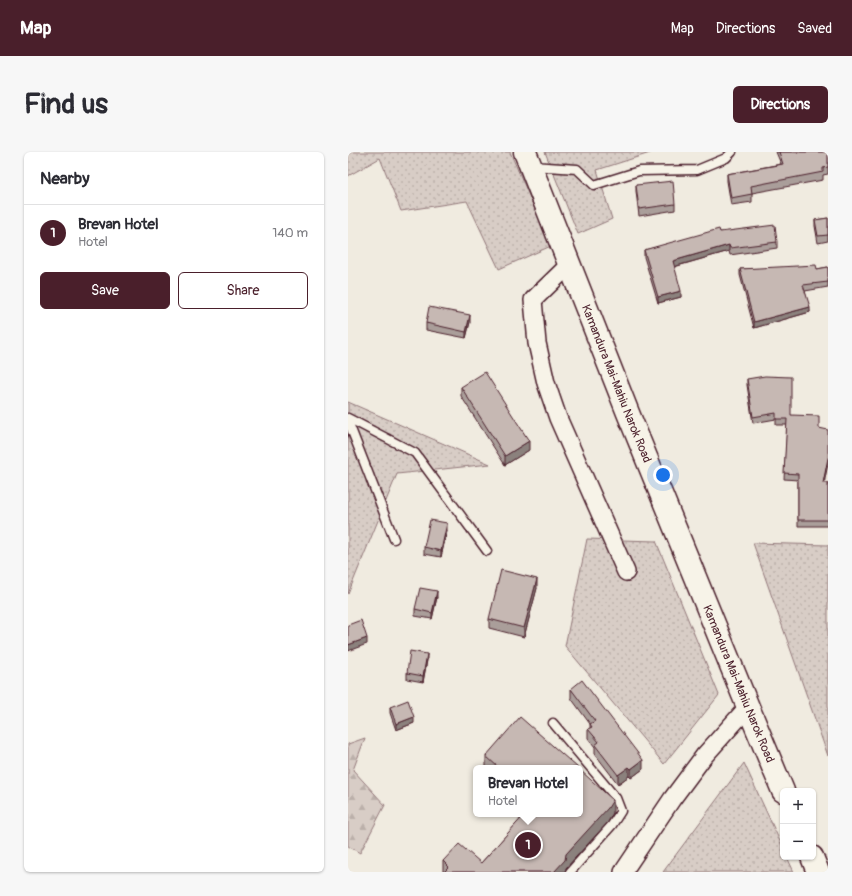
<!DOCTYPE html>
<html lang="en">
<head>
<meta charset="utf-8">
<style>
	body { margin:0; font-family:Pangolin,sans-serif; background:#f7f7f7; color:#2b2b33 }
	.controls { position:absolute; right:12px; bottom:12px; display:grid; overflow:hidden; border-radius:6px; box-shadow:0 1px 3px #0004 }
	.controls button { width:36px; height:36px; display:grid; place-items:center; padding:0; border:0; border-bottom:1px solid #e1e1e2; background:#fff; color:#2b2b33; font:20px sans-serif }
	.you { position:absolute; left:315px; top:323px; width:14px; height:14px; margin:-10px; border:3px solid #fff; border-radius:50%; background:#1a73e8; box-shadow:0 0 0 6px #1a73e833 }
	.badge { display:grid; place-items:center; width:26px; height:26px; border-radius:50%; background:#4a1f2b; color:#fff; font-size:13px; font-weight:700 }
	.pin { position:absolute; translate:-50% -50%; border:2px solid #fff; box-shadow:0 1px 4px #0006 }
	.popup { position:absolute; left:125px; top:613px; width:110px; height:52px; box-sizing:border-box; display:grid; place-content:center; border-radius:6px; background:#fff; filter:drop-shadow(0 1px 3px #0005); font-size:13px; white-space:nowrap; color:#7c7c81 }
	.popup b { font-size:15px; color:#2b2b33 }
	.popup::after { content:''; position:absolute; left:50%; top:100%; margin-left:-8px; border:8px solid transparent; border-top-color:#fff }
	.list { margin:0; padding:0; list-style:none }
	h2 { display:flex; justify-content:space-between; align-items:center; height:52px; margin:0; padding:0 16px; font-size:17px }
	h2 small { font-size:13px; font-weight:400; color:#7c7c81 }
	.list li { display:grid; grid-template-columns:26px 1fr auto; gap:12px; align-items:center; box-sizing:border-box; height:56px; padding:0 16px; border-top:1px solid #e1e1e2 }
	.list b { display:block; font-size:15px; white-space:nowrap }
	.list p { margin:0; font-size:13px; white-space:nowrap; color:#7c7c81 }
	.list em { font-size:13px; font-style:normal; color:#7c7c81 }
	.actions { display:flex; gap:8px; padding:12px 16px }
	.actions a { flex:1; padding:9px 0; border:1px solid #4a1f2b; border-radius:6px; text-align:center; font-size:14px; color:#4a1f2b }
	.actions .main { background:#4a1f2b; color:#fff }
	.map { position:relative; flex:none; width:480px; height:720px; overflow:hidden; border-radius:6px }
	header { display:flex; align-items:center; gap:24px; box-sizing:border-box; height:56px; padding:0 20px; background:#4a1f2b; color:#fff }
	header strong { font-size:19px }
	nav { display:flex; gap:22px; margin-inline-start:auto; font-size:14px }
	.intro { display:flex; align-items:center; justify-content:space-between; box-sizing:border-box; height:96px; padding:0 24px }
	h1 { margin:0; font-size:28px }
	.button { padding:10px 18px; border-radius:6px; background:#4a1f2b; color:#fff; font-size:14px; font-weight:700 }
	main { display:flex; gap:24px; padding:0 24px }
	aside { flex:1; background:#fff; border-radius:6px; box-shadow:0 1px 3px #0004 }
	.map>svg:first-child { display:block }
	.grass { fill:url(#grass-dots); stroke:#917678 }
	.forest { fill:url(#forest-firs); stroke:#917678 }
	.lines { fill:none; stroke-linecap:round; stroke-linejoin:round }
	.lane-casing { stroke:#4a1f2b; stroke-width:11 }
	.street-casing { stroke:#4a1f2b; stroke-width:20 }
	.highway-casing { stroke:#4a1f2b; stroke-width:25 }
	.lane { stroke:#f7f3e8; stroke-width:8 }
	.street { stroke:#f7f3e8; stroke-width:17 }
	.highway { stroke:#f7f3e8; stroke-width:22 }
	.wall { fill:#aa9e9a; stroke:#4a1f2b }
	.shaded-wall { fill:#8b817d; stroke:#4a1f2b }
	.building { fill:#c6b8b3; stroke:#4a1f2b }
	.labels { text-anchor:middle; stroke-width:3; stroke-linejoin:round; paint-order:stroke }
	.street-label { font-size:12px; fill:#4a1f2b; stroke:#f7f3e8 }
</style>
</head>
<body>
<header>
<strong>Map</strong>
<nav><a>Map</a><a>Directions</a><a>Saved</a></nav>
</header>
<div class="intro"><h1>Find us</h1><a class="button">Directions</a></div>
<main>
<aside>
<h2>Nearby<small></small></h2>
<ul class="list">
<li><span class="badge">1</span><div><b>Brevan Hotel</b><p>Hotel</p></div><em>140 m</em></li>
</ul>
<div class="actions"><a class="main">Save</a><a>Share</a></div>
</aside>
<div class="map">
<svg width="480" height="720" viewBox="0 0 480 720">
	<defs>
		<pattern id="grass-dots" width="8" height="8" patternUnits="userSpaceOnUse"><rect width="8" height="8" fill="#d8cdc6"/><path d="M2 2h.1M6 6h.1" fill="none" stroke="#bbb0aa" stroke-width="1.8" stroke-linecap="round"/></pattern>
		<pattern id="forest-firs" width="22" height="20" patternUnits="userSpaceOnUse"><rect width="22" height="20" fill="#d8cdc6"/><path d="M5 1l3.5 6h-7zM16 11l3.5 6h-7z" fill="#bbb0aa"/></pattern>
	</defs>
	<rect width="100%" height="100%" fill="#f0ebe0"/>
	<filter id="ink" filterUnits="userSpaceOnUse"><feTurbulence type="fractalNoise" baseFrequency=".025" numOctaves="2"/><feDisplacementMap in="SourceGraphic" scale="8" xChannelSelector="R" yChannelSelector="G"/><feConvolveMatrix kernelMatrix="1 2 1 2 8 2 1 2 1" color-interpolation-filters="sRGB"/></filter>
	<g filter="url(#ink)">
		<g class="grass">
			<polygon points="0,0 162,0 203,94 151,117 119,49 53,59 32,6 0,24"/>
			<polygon points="197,0 305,0 249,18 264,67 230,82"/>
			<polygon points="0,250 142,312 49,322 0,442"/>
			<polygon points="239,387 308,389 371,543 316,612 217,494"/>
			<polygon points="405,391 480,393 480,604"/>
			<polygon points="396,611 435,696 435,705 439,705 446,720 315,720"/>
		</g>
		<polygon class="forest" points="17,586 5,618 37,653 12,701 0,694 0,592"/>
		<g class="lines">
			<g class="lane-casing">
				<g id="lane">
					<polyline points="184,14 229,17 246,33 291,19 349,18 378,6 384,0"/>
					<polyline points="0,266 67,301 139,399"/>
					<polyline points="0,269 46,387"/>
					<polyline points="205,571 268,646 273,659 264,673 222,720"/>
				</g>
			</g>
			<g class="street-casing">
				<g id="street">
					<polyline points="221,113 185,148 189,191 198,231 210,266 278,420"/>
					<polyline points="275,720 324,647 356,604 400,555"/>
				</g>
			</g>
			<g class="highway-casing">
				<g id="highway">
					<path id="s1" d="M177,0l103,261 120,294 35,84"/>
					<polyline points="464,705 470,720"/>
				</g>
			</g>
			<use href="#lane" class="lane"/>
			<use href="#street" class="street"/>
			<use href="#highway" class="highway"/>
		</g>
		<g class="wall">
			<polygon points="428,0 480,0 480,22 475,23 475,28 404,41 404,50 383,53 379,29 379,22 433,12"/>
			<polygon points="288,33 327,52 327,58 291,64 288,39"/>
			<polygon points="480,66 480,89 470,91 467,74 467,68"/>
			<polygon points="372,80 429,90 429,96 382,103 381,99 326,115 333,145 310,151 296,105 296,98"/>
			<polygon points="480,115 480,135 457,139 462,160 406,176 392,123 392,117 469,117"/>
			<polygon points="122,170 118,186 78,178 78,171"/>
			<polygon points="399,227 443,263 471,276 477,331 480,331 480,374 450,374 450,328 436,327 439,273 428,273 428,267 405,271 399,233"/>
			<polygon points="113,235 181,298 157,313 113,244"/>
			<polygon points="99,378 93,405 76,402 76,395"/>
			<polygon points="189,436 176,485 141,476 141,467"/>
			<polygon points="89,445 84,467 67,464 67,457"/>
			<polygon points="79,508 75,530 59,527 59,521"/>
			<polygon points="223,537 295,617 283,626 281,624 270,632 247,602 247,595 240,586 240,577 242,577 242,572 223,546"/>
			<polygon points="42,555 66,571 48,578 42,561"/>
			<polygon points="138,604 230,616 138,616"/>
			<polygon points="265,661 260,670 218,716 217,720 95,720 95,709 133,711 172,668 172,662"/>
		</g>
		<g class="shaded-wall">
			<polygon points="381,93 381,99 325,115 325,109"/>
			<polygon points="333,139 333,145 310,151 310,145"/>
			<polygon points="462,155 462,160 406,176 406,170"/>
			<polygon points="122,163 122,170 118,186 118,180"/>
			<polygon points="181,289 181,298 157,313 157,304"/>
			<polygon points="480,306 480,312 475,337 475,331"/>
			<polygon points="99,371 99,378 93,405 93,399"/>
			<polygon points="189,427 189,436 176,485 176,476"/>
			<polygon points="89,439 89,445 84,467 84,461"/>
			<polygon points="19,486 19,492 0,499 0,493"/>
			<polygon points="79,502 79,508 75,530 75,524"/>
			<polygon points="66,565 66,571 48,578 48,572"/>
			<polygon points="295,608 295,617 283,626 283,617"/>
			<polygon points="281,615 281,624 270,632 270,623"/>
			<polygon points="265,648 265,661 260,670 218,716 217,720 206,720 218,702"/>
		</g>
		<g class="building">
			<polygon points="431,0 480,0 480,15 475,16 475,20 403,34 404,42 383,46 379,22 435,12"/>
			<polygon points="325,29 327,52 291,57 288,33"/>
			<polygon points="480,66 480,83 470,84 467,68"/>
			<polygon points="427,73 429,90 382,96 381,93 325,109 333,139 310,145 296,98 371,77 372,80"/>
			<polygon points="468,113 469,117 480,115 480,130 455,133 462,155 406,170 392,117"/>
			<polygon points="81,155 122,163 118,180 78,171"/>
			<polygon points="137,220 181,289 157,304 113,235"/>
			<polygon points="417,224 443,225 443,263 471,264 471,276 480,278 480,306 475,331 480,331 480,368 450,368 450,322 436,321 439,267 428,267 428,261 405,265 399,227"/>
			<polygon points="82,368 99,371 93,399 76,395"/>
			<polygon points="153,418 189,427 176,476 141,467"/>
			<polygon points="72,436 89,439 84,461 67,457"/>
			<polygon points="13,468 19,486 0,493 0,473"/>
			<polygon points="62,499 79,502 75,524 59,521"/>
			<polygon points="234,528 295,608 283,617 281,615 270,623 247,593 251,590 240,577 244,575 242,572 247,569 223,537"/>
			<polygon points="60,548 66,565 48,572 42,555"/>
			<polygon points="172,565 230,616 151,616 138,604"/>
			<polygon points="232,618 265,648 260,656 218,702 217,708 206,720 96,720 101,715 95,709 111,692 133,711 177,662 232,662"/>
		</g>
	</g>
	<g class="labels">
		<g class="street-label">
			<text dy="4" stroke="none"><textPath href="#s1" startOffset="249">Kamandura Mai-Mahiu Narok Road</textPath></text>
			<text dy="4" stroke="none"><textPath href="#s1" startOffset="573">Kamandura Mai-Mahiu Narok Road</textPath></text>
		</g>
	</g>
</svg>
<div class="controls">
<button>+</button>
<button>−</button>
</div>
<div class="you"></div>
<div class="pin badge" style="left:180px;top:693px">1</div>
<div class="popup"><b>Brevan Hotel</b>Hotel</div>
</div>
</main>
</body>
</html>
